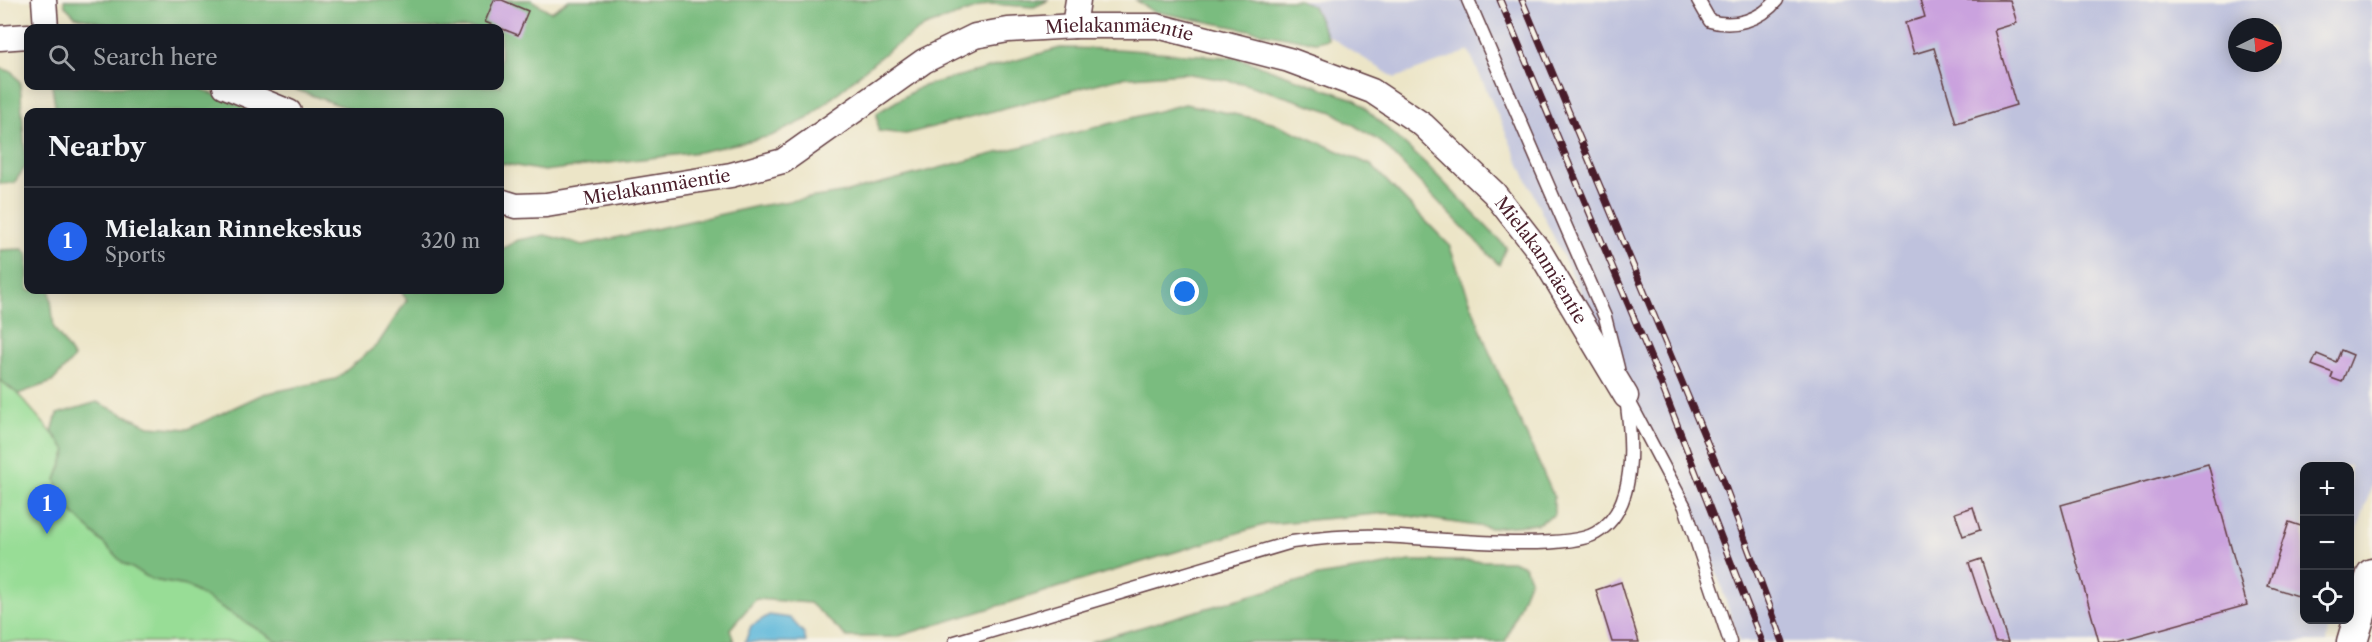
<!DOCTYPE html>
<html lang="en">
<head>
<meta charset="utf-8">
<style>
	body { margin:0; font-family:"Libre Caslon Text",serif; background:#242831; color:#f1f3f6 }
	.controls { position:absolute; right:18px; bottom:18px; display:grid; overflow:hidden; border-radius:12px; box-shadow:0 3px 15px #0003 }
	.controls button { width:54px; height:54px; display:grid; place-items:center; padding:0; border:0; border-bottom:2px solid #363941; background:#171b24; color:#f1f3f6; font:30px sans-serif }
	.compass { position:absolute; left:2228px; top:18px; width:54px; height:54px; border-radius:50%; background:#171b24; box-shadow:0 3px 15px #0003; rotate:85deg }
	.you { position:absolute; left:1185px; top:292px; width:21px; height:21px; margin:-15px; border:4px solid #fff; border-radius:50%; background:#1a73e8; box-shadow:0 0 0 9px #1a73e833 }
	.badge { display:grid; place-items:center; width:39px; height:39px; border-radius:50%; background:#2563eb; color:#fff; font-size:20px; font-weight:700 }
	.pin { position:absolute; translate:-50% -50px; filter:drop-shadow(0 2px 3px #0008) }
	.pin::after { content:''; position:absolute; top:32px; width:21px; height:18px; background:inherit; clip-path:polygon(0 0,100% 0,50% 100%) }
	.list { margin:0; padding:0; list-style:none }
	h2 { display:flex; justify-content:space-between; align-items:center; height:78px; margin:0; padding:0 24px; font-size:26px }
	h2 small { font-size:20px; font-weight:400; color:#9ea1a6 }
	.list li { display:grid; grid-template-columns:39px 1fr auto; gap:18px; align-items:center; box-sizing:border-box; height:108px; padding:0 24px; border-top:2px solid #363941 }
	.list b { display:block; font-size:22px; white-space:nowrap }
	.list p { margin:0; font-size:20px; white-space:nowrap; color:#9ea1a6 }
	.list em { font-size:20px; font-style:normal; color:#9ea1a6 }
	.icon { flex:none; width:33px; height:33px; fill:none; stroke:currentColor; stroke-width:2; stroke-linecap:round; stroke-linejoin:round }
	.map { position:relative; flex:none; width:2372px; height:642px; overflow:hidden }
	.search { position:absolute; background:#171b24; box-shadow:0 3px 15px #0003; left:24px; top:24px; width:480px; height:66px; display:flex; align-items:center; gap:15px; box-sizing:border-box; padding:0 21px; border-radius:12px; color:#9ea1a6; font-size:22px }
	.panel { position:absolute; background:#171b24; box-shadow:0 3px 15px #0003; left:24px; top:108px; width:480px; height:186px; border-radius:12px }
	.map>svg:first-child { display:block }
	.industrial { fill:#bfc2dd; fill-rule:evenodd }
	.green { fill:#98dd96; stroke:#717e60; stroke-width:1.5 }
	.forest { fill:#7abc7f; stroke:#626e55; stroke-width:1.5 }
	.water { fill:#5db8da; stroke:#546c82; stroke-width:1.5 }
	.building { fill:#caa2de }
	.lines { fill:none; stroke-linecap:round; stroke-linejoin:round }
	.service-casing { stroke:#623d42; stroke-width:15 }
	.minor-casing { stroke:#623d42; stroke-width:27 }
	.tertiary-casing { stroke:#623d42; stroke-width:33 }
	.service { stroke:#fff; stroke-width:12 }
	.minor { stroke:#fff; stroke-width:24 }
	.tertiary { stroke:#fff; stroke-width:30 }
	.rail-casing { stroke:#4a1f2b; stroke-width:7 }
	.rail { stroke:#f7f3e8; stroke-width:4.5; stroke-dasharray:14; stroke-linecap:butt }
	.labels { text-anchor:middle; stroke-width:6; stroke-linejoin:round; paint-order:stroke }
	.street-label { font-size:18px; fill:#4a1f2b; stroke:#f7f3e8 }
</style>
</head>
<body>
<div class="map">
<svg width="2372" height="642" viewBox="0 0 2372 642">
	<rect width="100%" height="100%" fill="#f7f3e8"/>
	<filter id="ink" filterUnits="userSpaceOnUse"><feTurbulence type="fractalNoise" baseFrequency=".0167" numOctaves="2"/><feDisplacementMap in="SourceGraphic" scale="12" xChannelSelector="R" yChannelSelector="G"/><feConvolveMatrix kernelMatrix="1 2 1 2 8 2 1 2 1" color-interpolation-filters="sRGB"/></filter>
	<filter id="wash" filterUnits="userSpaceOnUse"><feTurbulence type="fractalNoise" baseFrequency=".008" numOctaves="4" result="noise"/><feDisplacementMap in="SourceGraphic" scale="24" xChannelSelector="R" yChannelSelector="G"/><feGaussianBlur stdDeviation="1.35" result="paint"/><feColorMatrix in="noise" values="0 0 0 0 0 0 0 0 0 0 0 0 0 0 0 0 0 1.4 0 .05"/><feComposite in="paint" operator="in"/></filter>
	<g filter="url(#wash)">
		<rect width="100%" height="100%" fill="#ece5c7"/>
		<path class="industrial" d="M1272,0h1100v485l-22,69v-88h-46v154h26l-4,22h-587l-26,-81 -173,-352 -71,-158 -74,27zM2237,27h36v36h-36z"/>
		<polygon class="green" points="0,380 18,394 67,450 56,480 66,506 123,563 153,580 187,586 278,642 0,642"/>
		<g class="forest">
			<polygon points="64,0 531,0 551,12 569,0 1049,0 1034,7 990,4 925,26 886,52 807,119 771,136 699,152 544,171 500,163 500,112 358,112 286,86 500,86 500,28 121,28 75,16 65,6"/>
			<polygon points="1136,0 1299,0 1313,6 1328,39 1316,42 1301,40 1152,11"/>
			<polygon points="1060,48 1117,49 1238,58 1356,100 1426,164 1506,247 1499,265 1381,142 1333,112 1242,83 1184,73 1119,78 906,134 878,131 877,113 920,87"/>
			<polygon points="0,68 12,72 20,82 26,166 14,183 0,184"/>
			<polygon points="52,86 194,86 255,112 56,112"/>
			<polygon points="1185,104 1272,122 1371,165 1449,245 1488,349 1554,497 1554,515 1537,524 1491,528 1388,513 1267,524 896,637 847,637 810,603 756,599 730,629 734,642 278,642 187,586 153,580 123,563 66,506 56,480 67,451 52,432 57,414 97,402 149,426 188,429 263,394 336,379 378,344 407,300 400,290 500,290 500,250 518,240 545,235 583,245 758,206 847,192"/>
			<polygon points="23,249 28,254 28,290 50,290 54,328 74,358 52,382 18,394 0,380 0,250"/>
			<polygon points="1410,561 1512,561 1525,566 1530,579 1505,642 1090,642 1318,576"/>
		</g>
		<polygon class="water" points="769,615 790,618 804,633 806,642 745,642 751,626"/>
		<g id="blocks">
			<g class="building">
				<polygon points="494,0 502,0 528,11 518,35 485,22"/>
				<polygon points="1920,0 2010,0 2017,23 1994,30 2016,105 1956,123 1934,48 1914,54 1905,23 1925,17"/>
				<polygon points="2341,350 2353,355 2342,382 2331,378 2333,373 2312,365 2317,354 2336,362"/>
				<polygon points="2208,464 2247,605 2114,642 2099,642 2061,505"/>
				<polygon points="1973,507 1980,530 1963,536 1955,513"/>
				<polygon points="2289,522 2304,527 2304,598 2268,586"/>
				<polygon points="1981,559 2008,642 1995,642 1969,563"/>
				<polygon points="1621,582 1639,642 1612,642 1596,590"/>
			</g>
		</g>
	</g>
	<g filter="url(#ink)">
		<use href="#blocks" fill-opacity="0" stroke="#623d42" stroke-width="1.5"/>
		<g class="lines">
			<g class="service-casing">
				<g id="service">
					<polyline points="1468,0 1605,317 1618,368"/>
					<path d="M1698,0l12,21c24,7 51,-1 67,-21"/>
					<polyline points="1628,399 1685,507 1730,642"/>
					<path d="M955,642l337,-100c29,-4 57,-7 87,-6 44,1 184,17 217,-3 43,-25 36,-98 29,-140"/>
				</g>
			</g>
			<g class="minor-casing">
				<g id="minor">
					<polyline points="44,0 46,28"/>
					<polyline points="1074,26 1078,0"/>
					<polyline points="0,38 28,36"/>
					<polyline points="225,86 289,112"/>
					<path id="s1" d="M500,201l16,5 30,-1 185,-30 52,-14 141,-100 51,-25 33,-6 66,-4h83l132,34 83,31 51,34 71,68 46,59 86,144"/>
				</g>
			</g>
			<g class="tertiary-casing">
				<polyline id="tertiary" points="2352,642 2372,574"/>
			</g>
			<use href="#service" class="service"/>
			<use href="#minor" class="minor"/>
			<use href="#tertiary" class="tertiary"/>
			<g class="rail-casing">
				<g id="rail">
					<polyline points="1500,0 1655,368 1762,642"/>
					<polyline points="1522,0 1722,478 1783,642"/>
				</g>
			</g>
			<use href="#rail" class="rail"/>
		</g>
	</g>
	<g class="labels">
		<g class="street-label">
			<text dy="6" stroke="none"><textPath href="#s1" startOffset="663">Mielakanmäentie</textPath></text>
			<text dy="6" stroke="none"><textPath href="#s1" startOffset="159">Mielakanmäentie</textPath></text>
			<text dy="6" stroke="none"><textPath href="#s1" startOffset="1167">Mielakanmäentie</textPath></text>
		</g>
	</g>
</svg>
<div class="controls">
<button>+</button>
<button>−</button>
<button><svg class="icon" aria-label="locate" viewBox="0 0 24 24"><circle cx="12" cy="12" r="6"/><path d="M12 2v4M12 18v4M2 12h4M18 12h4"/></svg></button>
</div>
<svg class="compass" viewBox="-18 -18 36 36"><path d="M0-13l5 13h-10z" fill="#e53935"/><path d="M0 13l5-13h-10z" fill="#9ea1a6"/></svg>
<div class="you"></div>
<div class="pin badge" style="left:47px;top:534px">1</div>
<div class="search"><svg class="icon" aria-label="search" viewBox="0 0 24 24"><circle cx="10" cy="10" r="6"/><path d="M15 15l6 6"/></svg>Search here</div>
<section class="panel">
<h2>Nearby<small></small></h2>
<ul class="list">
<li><span class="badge">1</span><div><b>Mielakan Rinnekeskus</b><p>Sports</p></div><em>320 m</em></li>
</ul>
</section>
</div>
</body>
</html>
